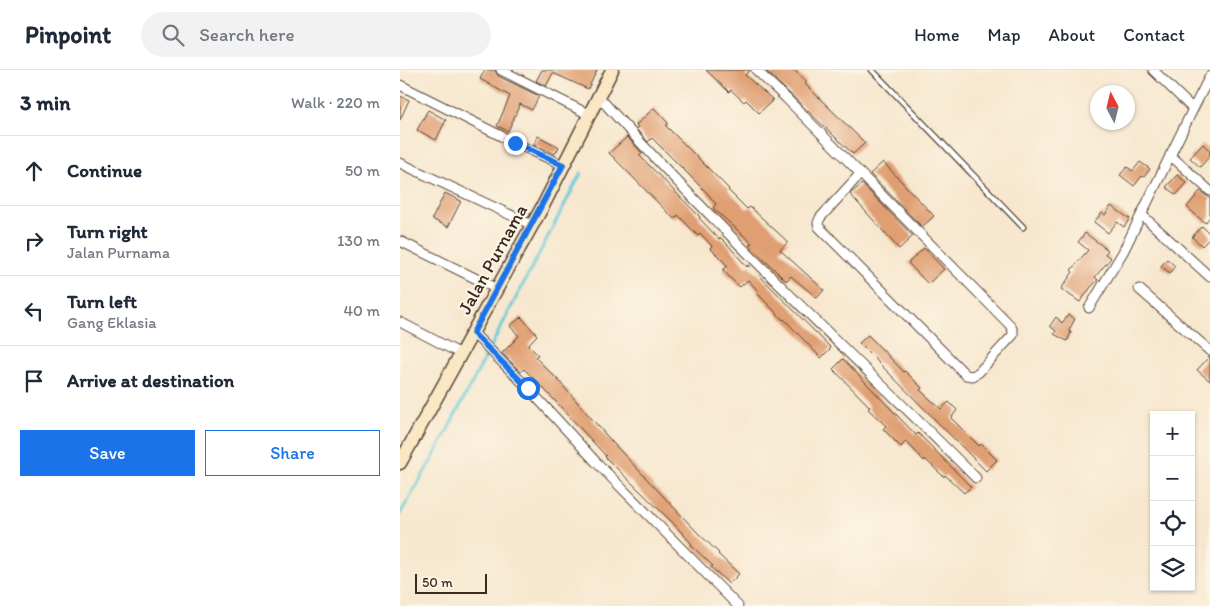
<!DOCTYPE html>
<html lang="en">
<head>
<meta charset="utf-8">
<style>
	body { margin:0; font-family:Itim,sans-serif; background:#f2f2f3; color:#1f2937 }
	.controls { position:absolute; right:15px; bottom:15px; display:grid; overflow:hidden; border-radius:0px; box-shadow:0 1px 4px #0004 }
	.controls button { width:45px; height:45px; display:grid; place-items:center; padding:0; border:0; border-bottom:1px solid #e0e1e3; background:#fff; color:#1f2937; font:25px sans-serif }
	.compass { position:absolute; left:690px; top:15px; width:45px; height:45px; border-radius:50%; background:#fff; box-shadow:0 1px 4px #0004; rotate:353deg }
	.scale { position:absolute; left:15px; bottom:12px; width:72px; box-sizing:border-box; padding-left:5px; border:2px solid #3b2a1e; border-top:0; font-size:14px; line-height:18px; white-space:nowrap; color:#3b2a1e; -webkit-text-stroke:4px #fcf5e5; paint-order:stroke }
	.stop { position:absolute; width:15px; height:15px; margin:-11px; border:4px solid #1a73e8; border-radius:50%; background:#fff }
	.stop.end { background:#1a73e8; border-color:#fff; box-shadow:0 1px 5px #0008 }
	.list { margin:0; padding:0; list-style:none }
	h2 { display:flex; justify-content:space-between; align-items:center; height:65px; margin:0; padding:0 20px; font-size:21px }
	h2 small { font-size:16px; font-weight:400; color:#747a83 }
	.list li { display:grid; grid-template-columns:32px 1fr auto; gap:15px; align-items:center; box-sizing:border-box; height:70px; padding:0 20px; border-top:1px solid #e0e1e3 }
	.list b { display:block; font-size:19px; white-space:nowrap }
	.list p { margin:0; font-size:16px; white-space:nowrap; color:#747a83 }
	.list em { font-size:16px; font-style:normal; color:#747a83 }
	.actions { display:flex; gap:10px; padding:15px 20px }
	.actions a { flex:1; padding:11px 0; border:1px solid #1a73e8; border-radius:0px; text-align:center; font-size:18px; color:#1a73e8 }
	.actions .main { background:#1a73e8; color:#fff }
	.icon { flex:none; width:28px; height:28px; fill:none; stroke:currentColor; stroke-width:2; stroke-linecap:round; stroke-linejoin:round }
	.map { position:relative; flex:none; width:810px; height:536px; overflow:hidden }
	header { display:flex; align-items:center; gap:30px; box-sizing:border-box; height:70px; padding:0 25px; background:#fff; border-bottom:1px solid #e0e1e3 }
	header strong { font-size:24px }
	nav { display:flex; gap:28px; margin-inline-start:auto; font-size:18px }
	.search { width:350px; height:45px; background:#f2f2f3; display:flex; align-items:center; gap:12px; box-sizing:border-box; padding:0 18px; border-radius:28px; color:#747a83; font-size:19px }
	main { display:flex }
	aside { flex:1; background:#fff }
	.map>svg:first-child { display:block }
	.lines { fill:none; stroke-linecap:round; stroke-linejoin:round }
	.stream { stroke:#5ecad7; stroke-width:3 }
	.building { fill:#e09f72 }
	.lane-casing { stroke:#574638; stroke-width:7 }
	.street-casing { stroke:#574638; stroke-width:11 }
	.secondary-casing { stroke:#574638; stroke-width:15 }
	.lane { stroke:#fff; stroke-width:4.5 }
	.street { stroke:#fff; stroke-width:9 }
	.secondary { stroke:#fae7c3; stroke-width:12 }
	.route { stroke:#1a73e8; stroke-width:6 }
	.labels { text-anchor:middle; stroke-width:4.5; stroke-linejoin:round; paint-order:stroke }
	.street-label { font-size:19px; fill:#3b2a1e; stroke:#fcf5e5 }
</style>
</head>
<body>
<header>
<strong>Pinpoint</strong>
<div class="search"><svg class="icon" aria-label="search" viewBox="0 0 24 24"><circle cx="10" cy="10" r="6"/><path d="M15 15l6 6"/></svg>Search here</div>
<nav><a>Home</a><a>Map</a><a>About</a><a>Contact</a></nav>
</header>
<main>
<aside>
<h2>3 min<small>Walk · 220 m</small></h2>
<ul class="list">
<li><svg class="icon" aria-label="ahead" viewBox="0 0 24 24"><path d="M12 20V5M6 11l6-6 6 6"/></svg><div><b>Continue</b></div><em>50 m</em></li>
<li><svg class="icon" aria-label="right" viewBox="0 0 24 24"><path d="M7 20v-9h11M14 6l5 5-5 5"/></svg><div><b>Turn right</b><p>Jalan Purnama</p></div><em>130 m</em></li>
<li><svg class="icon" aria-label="left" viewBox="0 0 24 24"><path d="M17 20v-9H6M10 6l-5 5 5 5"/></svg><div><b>Turn left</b><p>Gang Eklasia</p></div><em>40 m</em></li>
<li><svg class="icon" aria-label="arrive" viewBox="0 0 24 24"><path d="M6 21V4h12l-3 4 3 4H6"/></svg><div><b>Arrive at destination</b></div></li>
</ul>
<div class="actions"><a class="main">Save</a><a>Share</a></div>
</aside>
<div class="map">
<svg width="810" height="536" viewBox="0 0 810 536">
	<rect width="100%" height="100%" fill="#fcf5e5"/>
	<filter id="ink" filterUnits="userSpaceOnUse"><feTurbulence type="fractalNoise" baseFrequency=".02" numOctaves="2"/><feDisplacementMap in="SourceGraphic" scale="10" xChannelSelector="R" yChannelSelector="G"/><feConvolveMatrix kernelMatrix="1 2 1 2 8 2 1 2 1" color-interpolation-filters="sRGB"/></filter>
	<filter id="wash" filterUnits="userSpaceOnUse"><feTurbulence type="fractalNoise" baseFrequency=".0096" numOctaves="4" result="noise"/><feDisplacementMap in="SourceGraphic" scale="20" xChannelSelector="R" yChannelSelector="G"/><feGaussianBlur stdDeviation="1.12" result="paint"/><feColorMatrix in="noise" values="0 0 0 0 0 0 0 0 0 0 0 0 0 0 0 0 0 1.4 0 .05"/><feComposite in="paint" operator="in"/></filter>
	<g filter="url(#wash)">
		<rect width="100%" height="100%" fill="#f7e7ce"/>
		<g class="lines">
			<polyline class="stream" points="0,444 34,386 181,103"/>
		</g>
		<g id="blocks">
			<g class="building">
				<polygon points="85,0 95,0 98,6 139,26 132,40 120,34 108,61 97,56 110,26 80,9"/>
				<polygon points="142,0 197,0 188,19 153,3 146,16 136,11"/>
				<polygon points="306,0 350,0 345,5 373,30 359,43 346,30 344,32 331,20 329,22"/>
				<polygon points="365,0 394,0 407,12 405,14 465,73 453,84"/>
				<polygon points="0,26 9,30 0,50"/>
				<polygon points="254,38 268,53 266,56 329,119 328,120 347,139 350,137 388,172 380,180 424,220 417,228 391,206 386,211 377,202 349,175 352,173 313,138 316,134 307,123 252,68 248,72 236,59 238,57 236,55"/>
				<polygon points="28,40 46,50 36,70 17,60"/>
				<polygon points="138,66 159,77 155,84 134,74"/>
				<polygon points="227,67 242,83 239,85 300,147 299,148 319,169 321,168 328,175 347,197 349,195 431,278 421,288 384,249 383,250 357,223 358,221 348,210 340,217 331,209 323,200 328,196 310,178 312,176 300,163 298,166 278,145 274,149 209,83"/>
				<polygon points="803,74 810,81 810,86 800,97 790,88"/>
				<polygon points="483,92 534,146 522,157 470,104"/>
				<polygon points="740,92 750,99 744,107 742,106 734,116 720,105 727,97 733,101"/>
				<polygon points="777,105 787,113 776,125 766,117"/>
				<polygon points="462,114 513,166 499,179 450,124"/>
				<polygon points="800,121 810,128 810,147 805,153 787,137"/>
				<polygon points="45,123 61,131 48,157 32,149"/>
				<polygon points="711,136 730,149 724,157 717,152 708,163 694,152 702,143 705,145"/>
				<polygon points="802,156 810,164 810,168 802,176 792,167"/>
				<polygon points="685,163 708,180 705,184 711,188 695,207 698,210 691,217 680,232 661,219 673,202 671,200 688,180 678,172"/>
				<polygon points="524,178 544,199 528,214 508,193"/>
				<polygon points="767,189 775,196 770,203 761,196"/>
				<polygon points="668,245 675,249 669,260 671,263 667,271 654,264 656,261 650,256 656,247 662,253"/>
				<polygon points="121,247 137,265 128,275 138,285 135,287 157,309 213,373 298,463 319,483 318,484 339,504 329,514 311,497 313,496 291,475 292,474 273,453 205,387 206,386 145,320 124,299 121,302 102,283 119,266 110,256"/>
				<polygon points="468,265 504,302 505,301 522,318 520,320 541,339 549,332 557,340 551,348 579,376 581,374 597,390 586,401 459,273"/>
				<polygon points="809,287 810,287 810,311 797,300"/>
				<polygon points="443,289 516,365 518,363 571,417 564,423 545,405 544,407 525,389 524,391 506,371 501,377 483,359 486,356 468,339 470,337 433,299"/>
			</g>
		</g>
	</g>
	<g filter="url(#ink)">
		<use href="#blocks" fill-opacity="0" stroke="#574638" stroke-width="1"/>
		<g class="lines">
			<g class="lane-casing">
				<polyline id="lane" points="472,0 623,157"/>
			</g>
			<g class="street-casing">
				<g id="street">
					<polyline points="101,0 190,45"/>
					<polyline points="356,0 386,28 610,255 613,261 613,265 579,302 573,306 566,305 419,157 418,153 420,148 460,104"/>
					<polyline points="753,0 793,39 810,6"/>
					<polyline points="0,15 115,73 163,95"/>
					<path d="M199,27c119,133 251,255 377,381"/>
					<polyline points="770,85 810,121"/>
					<polyline points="0,93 132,155"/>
					<polyline points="742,145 810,207"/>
					<polyline points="0,171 97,219"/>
					<polyline points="739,219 810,281"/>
					<polyline points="689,238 723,182 793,39"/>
					<polyline points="0,252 61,284"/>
					<polyline points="73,263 128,318 196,392 338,536"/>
				</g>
			</g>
			<g class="secondary-casing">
				<polyline id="secondary" points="0,393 144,134 212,0"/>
			</g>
			<use href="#lane" class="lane"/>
			<use href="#street" class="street"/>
			<use href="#secondary" class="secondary"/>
		</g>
	</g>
	<g class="lines" filter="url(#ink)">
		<polyline class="route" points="115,73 163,95 73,263 128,318"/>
	</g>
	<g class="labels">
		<g class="street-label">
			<text transform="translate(92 189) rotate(-61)" y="7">Jalan Purnama</text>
		</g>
	</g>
</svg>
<div class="controls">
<button>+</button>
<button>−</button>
<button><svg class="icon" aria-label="locate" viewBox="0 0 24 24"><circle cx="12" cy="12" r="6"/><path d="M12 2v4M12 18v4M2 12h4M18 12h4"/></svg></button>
<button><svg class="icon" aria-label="layers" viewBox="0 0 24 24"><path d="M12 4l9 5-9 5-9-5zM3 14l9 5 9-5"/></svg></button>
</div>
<svg class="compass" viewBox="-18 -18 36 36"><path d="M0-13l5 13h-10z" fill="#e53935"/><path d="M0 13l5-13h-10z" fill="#747a83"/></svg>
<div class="scale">50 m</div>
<div class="stop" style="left:128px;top:318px"></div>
<div class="stop end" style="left:115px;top:73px"></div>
</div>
</main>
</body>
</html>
